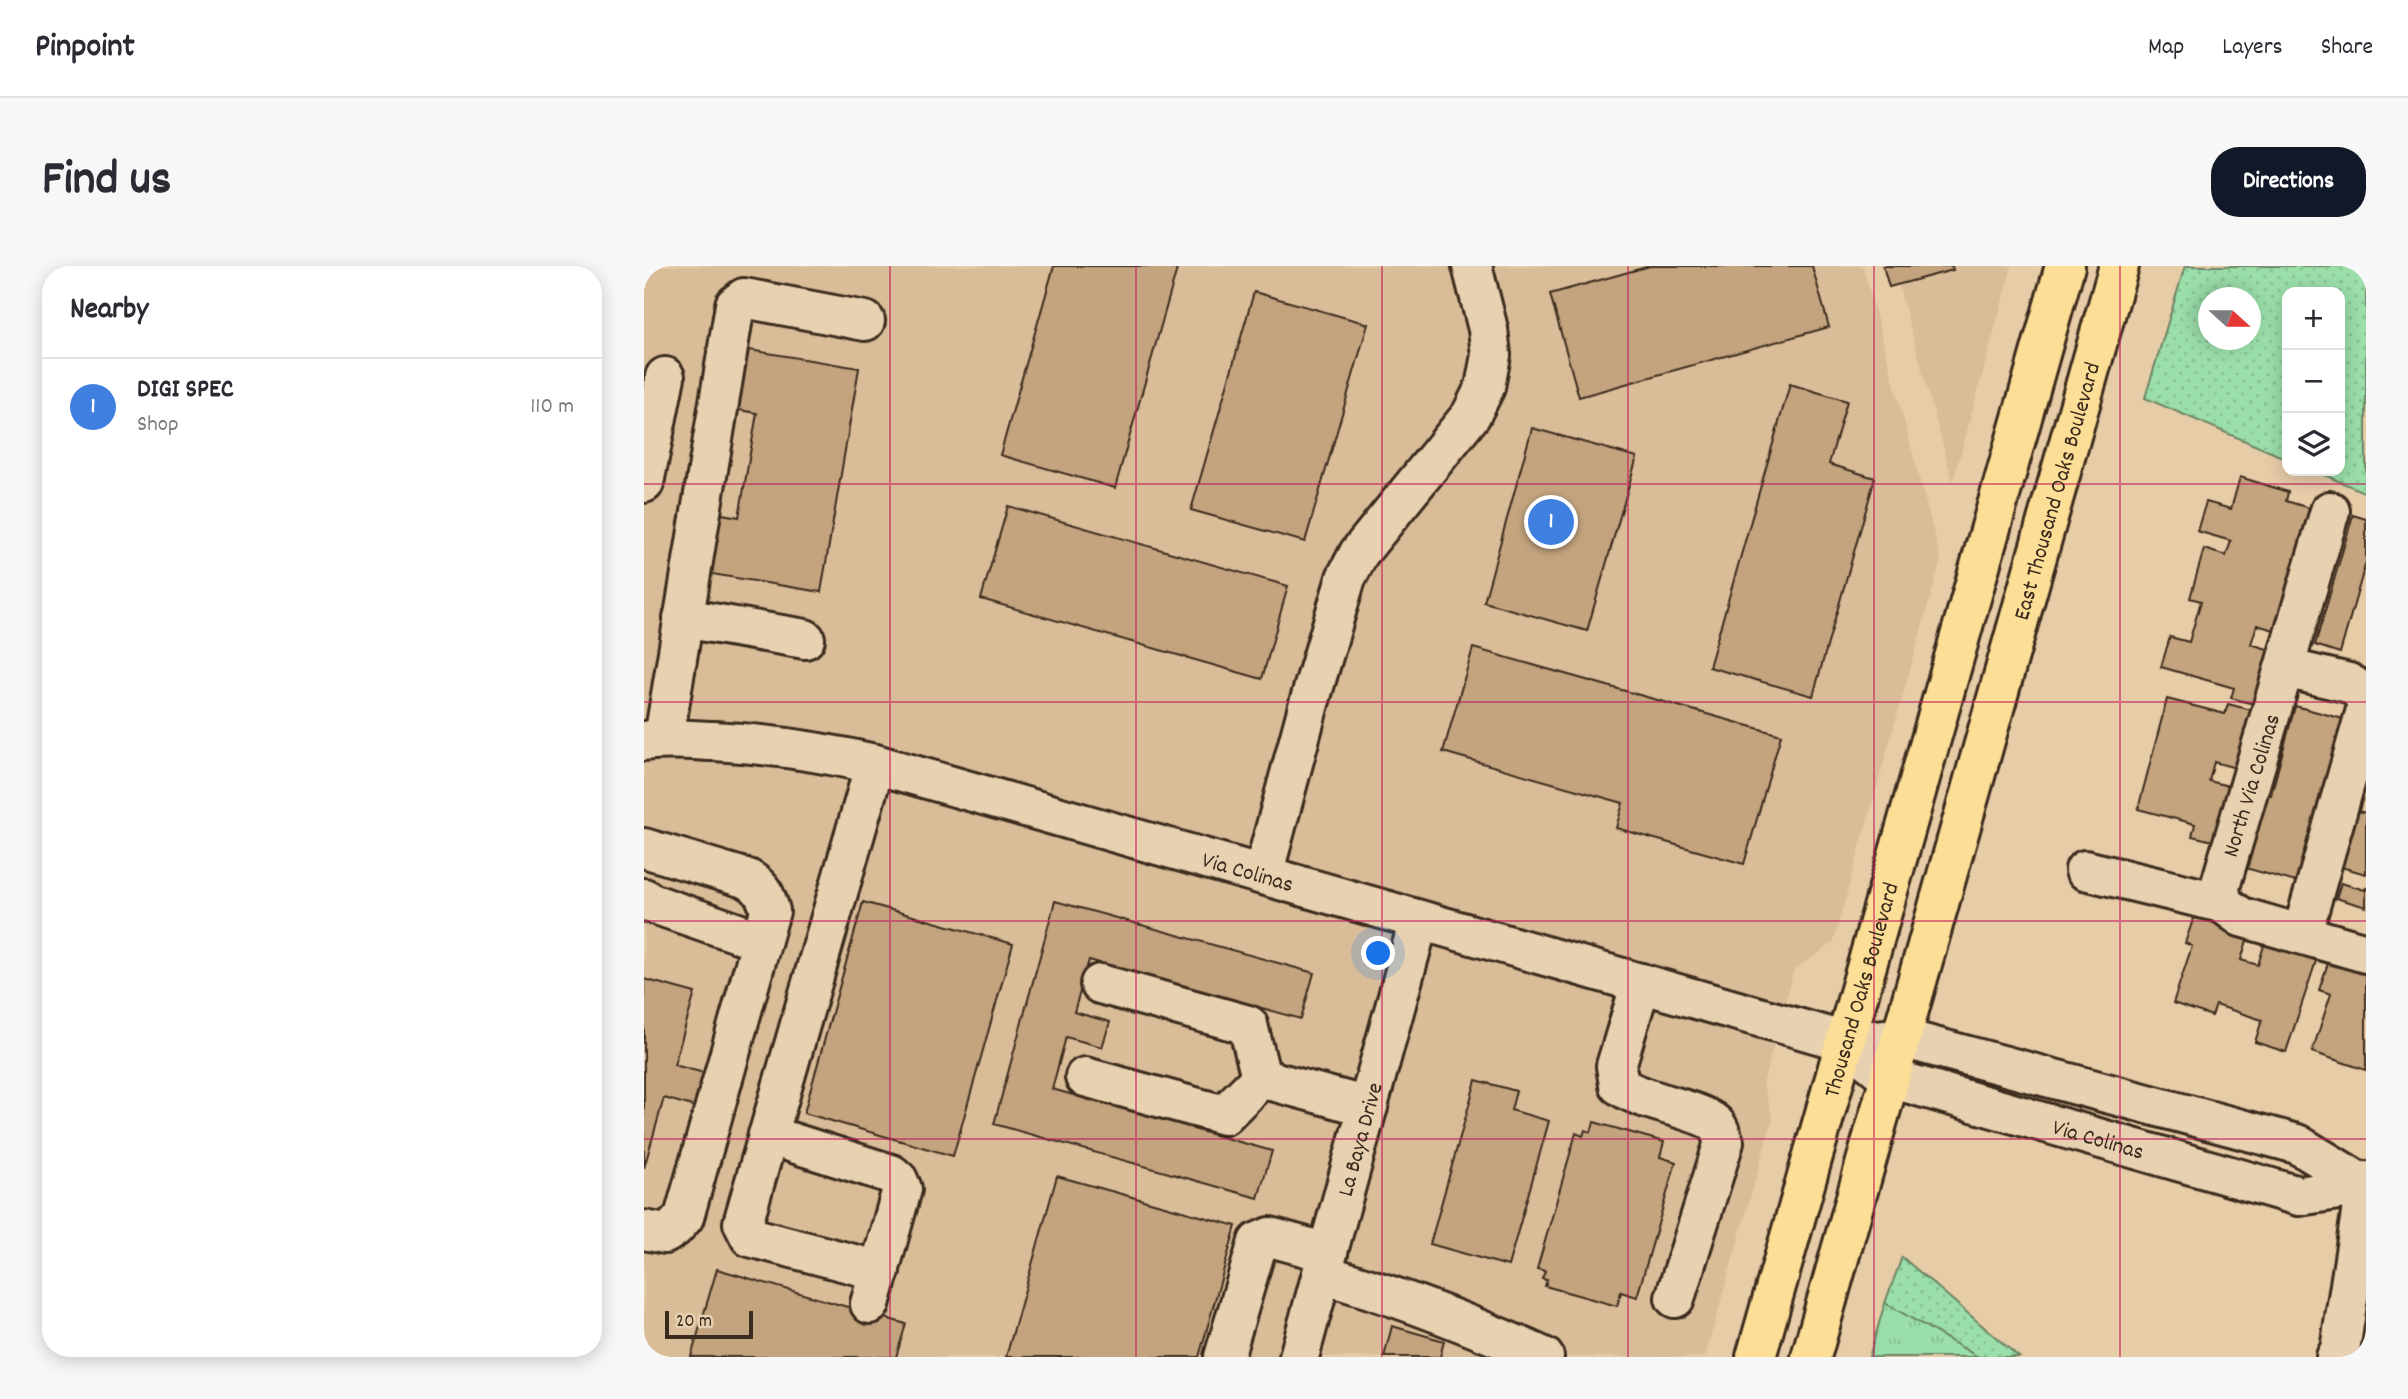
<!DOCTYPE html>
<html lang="en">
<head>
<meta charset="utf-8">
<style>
	body { margin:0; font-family:Dekko,sans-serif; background:#f7f7f7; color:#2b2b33 }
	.controls { position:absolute; right:21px; top:21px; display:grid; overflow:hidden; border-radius:14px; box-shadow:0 4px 18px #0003 }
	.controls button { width:63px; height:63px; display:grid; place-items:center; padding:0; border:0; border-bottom:2px solid #e1e1e2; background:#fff; color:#2b2b33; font:35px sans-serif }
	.compass { position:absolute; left:1554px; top:21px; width:63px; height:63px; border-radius:50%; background:#fff; box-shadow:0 4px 18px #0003; rotate:111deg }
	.scale { position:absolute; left:21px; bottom:18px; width:88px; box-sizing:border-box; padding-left:7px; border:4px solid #3b2a1e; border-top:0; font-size:19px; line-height:24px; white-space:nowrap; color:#3b2a1e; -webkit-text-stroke:5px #e7d1b0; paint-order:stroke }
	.you { position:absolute; left:735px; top:688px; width:24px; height:24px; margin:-18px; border:5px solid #fff; border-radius:50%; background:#1a73e8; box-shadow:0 0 0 10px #1a73e833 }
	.badge { display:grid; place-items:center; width:46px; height:46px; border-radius:50%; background:#111827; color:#fff; font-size:23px; font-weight:700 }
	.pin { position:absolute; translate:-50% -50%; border:4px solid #fff; box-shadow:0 2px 7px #0006 }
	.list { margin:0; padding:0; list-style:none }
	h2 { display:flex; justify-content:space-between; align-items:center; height:91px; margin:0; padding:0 28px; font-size:30px }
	h2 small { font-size:23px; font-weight:400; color:#7c7c81 }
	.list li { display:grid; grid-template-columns:46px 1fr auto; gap:21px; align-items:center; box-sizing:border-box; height:98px; padding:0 28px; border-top:2px solid #e1e1e2 }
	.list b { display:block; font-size:26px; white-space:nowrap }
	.list p { margin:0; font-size:23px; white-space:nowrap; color:#7c7c81 }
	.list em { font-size:23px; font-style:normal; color:#7c7c81 }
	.icon { flex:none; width:38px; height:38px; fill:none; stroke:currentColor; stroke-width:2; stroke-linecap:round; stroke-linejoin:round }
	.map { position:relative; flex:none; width:1722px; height:1091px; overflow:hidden; border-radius:28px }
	header { display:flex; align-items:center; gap:42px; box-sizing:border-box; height:98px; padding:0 35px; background:#fff; border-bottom:2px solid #e1e1e2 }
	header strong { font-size:33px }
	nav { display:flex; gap:38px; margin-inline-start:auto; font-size:24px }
	.intro { display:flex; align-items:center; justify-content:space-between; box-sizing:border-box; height:168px; padding:0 42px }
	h1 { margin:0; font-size:49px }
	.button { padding:18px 32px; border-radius:28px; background:#111827; color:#fff; font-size:24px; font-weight:700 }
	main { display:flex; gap:42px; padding:0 42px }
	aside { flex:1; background:#fff; border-radius:28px; box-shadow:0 4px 18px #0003 }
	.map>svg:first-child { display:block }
	.built { fill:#d9bd99 }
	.grass { fill:url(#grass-dots); stroke:#6a8464; stroke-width:2; fill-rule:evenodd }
	.park { fill:url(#park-tufts); stroke:#6a8464; stroke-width:2 }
	.building { fill:#c4a47f; stroke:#3b2a1e; stroke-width:2 }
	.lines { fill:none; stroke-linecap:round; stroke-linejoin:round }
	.minor-casing { stroke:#3b2a1e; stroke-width:44 }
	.major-casing { stroke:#3b2a1e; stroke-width:44 }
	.minor { stroke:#e7d1b0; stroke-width:38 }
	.major { stroke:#fcde96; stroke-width:38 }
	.grid { fill:none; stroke:#c2185b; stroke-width:2; stroke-opacity:0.55 }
	.labels { text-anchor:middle; stroke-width:5; stroke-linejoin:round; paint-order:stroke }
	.street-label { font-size:23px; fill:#3b2a1e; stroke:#e7d1b0 }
</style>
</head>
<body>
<header>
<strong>Pinpoint</strong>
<nav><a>Map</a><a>Layers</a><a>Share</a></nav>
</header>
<div class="intro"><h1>Find us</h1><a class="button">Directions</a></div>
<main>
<aside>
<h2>Nearby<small></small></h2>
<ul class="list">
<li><span class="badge" style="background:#3f7fe0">1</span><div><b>DIGI SPEC</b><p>Shop</p></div><em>110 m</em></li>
</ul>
</aside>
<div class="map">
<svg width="1722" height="1091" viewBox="0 0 1722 1091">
	<defs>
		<pattern id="grass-dots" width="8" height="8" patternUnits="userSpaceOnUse" patternTransform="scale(1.75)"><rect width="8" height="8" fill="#9adeaa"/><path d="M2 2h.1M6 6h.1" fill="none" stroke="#86bf92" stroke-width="1.8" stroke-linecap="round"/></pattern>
		<pattern id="park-tufts" width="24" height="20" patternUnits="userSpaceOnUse" patternTransform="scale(1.75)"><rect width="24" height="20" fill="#9adeaa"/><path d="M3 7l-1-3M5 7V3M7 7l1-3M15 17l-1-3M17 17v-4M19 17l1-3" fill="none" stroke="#86bf92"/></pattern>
	</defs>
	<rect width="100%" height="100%" fill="#e7cca8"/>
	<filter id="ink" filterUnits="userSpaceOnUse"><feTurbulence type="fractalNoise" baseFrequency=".0143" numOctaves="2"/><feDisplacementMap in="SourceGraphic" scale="14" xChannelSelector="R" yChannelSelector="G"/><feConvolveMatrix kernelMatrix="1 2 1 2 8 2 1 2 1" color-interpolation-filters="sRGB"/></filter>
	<g filter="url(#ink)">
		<g class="built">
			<polygon points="0,0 1219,0 1297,294 1189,677 1150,704 1119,818 1129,852 1061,1091 0,1091"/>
			<polygon points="1249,0 1368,0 1309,216"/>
		</g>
		<g class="grass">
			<path d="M1541,0h181v227l-51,-22h25v-179h-53v167l-142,-61zM1564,32h42v42h-42z"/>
			<polygon points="1258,991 1375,1091 1334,1091 1241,1037"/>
		</g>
		<polygon class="park" points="1241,1037 1334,1091 1225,1091"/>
		<g class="building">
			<polygon points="410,0 523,0 533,3 471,222 356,189"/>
			<polygon points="1006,0 1168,0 1185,61 935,131 906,28"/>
			<polygon points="1239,0 1308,0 1309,4 1245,21"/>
			<polygon points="610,26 724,58 661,276 547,244"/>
			<polygon points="99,83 215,102 177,326 62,307 72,247 95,251 113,147 89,143"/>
			<polygon points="1146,118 1203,135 1185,198 1231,212 1169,430 1065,401"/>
			<polygon points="888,162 993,191 943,365 840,336"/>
			<polygon points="1596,211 1644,226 1642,235 1672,244 1637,366 1613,359 1607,378 1633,386 1617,440 1587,432 1590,422 1517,401 1526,371 1545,376 1557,335 1546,332 1560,283 1582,290 1587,275 1553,265 1562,236 1587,243"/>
			<polygon points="364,240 644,320 618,413 337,333"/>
			<polygon points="1709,249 1722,253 1722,296 1696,387 1671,379"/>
			<polygon points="829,382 1137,469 1100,598 972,562 979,537 799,486"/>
			<polygon points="1523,433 1581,448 1584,438 1615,446 1599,504 1570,496 1565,515 1593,522 1578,577 1548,570 1551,558 1494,543"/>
			<polygon points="1651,440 1703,454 1659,618 1587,598 1608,523 1627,529"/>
			<polygon points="1714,545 1722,547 1722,608 1697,601"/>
			<polygon points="1697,617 1721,624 1722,621 1722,641 1692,632"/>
			<polygon points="411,635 670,707 657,753 445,694 430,746 466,756 458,781 422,771 408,823 483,844 485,838 550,859 549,863 628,885 614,932 350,858"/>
			<polygon points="219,636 369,678 309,890 160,847"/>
			<polygon points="1551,648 1606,665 1597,694 1614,699 1622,673 1674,689 1642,786 1611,776 1618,754 1572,739 1568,750 1529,737 1548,680 1541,677"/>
			<polygon points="1685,694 1722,707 1722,804 1668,786 1687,728 1675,724"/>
			<polygon points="0,713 51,727 30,799 68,809 59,843 20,832 0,902"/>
			<polygon points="832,814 872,825 867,844 905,855 864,1000 786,978"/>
			<polygon points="950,856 1020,876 1016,891 1032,896 993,1031 977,1026 973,1040 901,1020 903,1014 898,1013 901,1005 893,1003 932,867 939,870 941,864 947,866"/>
			<polygon points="413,910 592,960 555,1091 362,1091"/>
			<polygon points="73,1003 262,1058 252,1091 47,1091"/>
			<polygon points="748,1060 800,1075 796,1091 740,1091"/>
		</g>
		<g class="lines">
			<g class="minor-casing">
				<g id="minor">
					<polyline points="0,217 21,111"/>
					<polyline points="1686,245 1576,621 1578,637 1597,651 1722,687"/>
					<polyline points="39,352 161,373"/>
					<polyline points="1641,402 1705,417 1717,425 1722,436"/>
					<polyline points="20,472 91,39 100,32 221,55"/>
					<path id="s1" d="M0,475c24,-3 46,-1 70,0 55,3 108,11 161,23l971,278 55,-4 396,106 69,42"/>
					<polyline points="231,498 99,957 106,971 236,1005"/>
					<path d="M0,582l104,31c14,8 18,17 22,32l-86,306 -10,11 -9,6 -21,-4"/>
					<polyline points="1441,604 1578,637"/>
					<polyline points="619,609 664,441 702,312 715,287 827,149 841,121 847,89 844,63 828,0"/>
					<polyline points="0,632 7,637 117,675"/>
					<polyline points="1658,668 1722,444"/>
					<path d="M997,717l-25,83 3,19c23,18 85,24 98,41 3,4 5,12 7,16l-49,156"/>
					<path id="s2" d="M1219,790l27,22 409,118 65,-10"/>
					<polyline points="441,811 580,849 617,812 604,759 456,718"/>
					<polyline points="617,812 724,841"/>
					<polyline points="124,869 247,908 254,914 258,923 226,1038"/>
					<path d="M678,1008c79,23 148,50 222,83"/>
					<polyline points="580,1091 614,976 626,971 684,987"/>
					<path id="s3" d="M655,1091l120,-437"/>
					<polyline points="1692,1091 1696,1084 1722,915"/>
				</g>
			</g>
			<g class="major-casing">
				<g id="major">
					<path id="s4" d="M1112,1091l309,-1091"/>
					<path id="s5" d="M1167,1091l308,-1091"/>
				</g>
			</g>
			<use href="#minor" class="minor"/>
			<use href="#major" class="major"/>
		</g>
	</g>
	<path class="grid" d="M246,0v1091M492,0v1091M738,0v1091M984,0v1091M1230,0v1091M1476,0v1091M0,218h1722M0,436h1722M0,655h1722M0,873h1722"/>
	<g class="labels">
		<g class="street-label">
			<text dy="8" stroke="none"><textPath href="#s5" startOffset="900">East Thousand Oaks Boulevard</textPath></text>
			<text transform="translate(1606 519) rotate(-73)" y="8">North Via Colinas</text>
			<text dy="8" stroke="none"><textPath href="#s1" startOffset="621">Via Colinas</textPath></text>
			<text dy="8" stroke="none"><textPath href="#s4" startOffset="382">Thousand Oaks Boulevard</textPath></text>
			<text dy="8" stroke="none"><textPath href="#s2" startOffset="252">Via Colinas</textPath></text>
			<text dy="8" stroke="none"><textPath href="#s3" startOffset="226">La Baya Drive</textPath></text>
		</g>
	</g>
</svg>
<div class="controls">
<button>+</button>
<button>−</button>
<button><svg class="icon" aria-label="layers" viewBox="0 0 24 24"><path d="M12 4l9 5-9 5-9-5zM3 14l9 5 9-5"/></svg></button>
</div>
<svg class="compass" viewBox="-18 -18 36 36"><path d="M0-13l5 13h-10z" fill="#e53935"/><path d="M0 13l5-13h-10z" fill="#7c7c81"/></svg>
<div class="scale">20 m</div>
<div class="you"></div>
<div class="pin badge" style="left:907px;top:256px;background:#3f7fe0">1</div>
</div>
</main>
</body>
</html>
